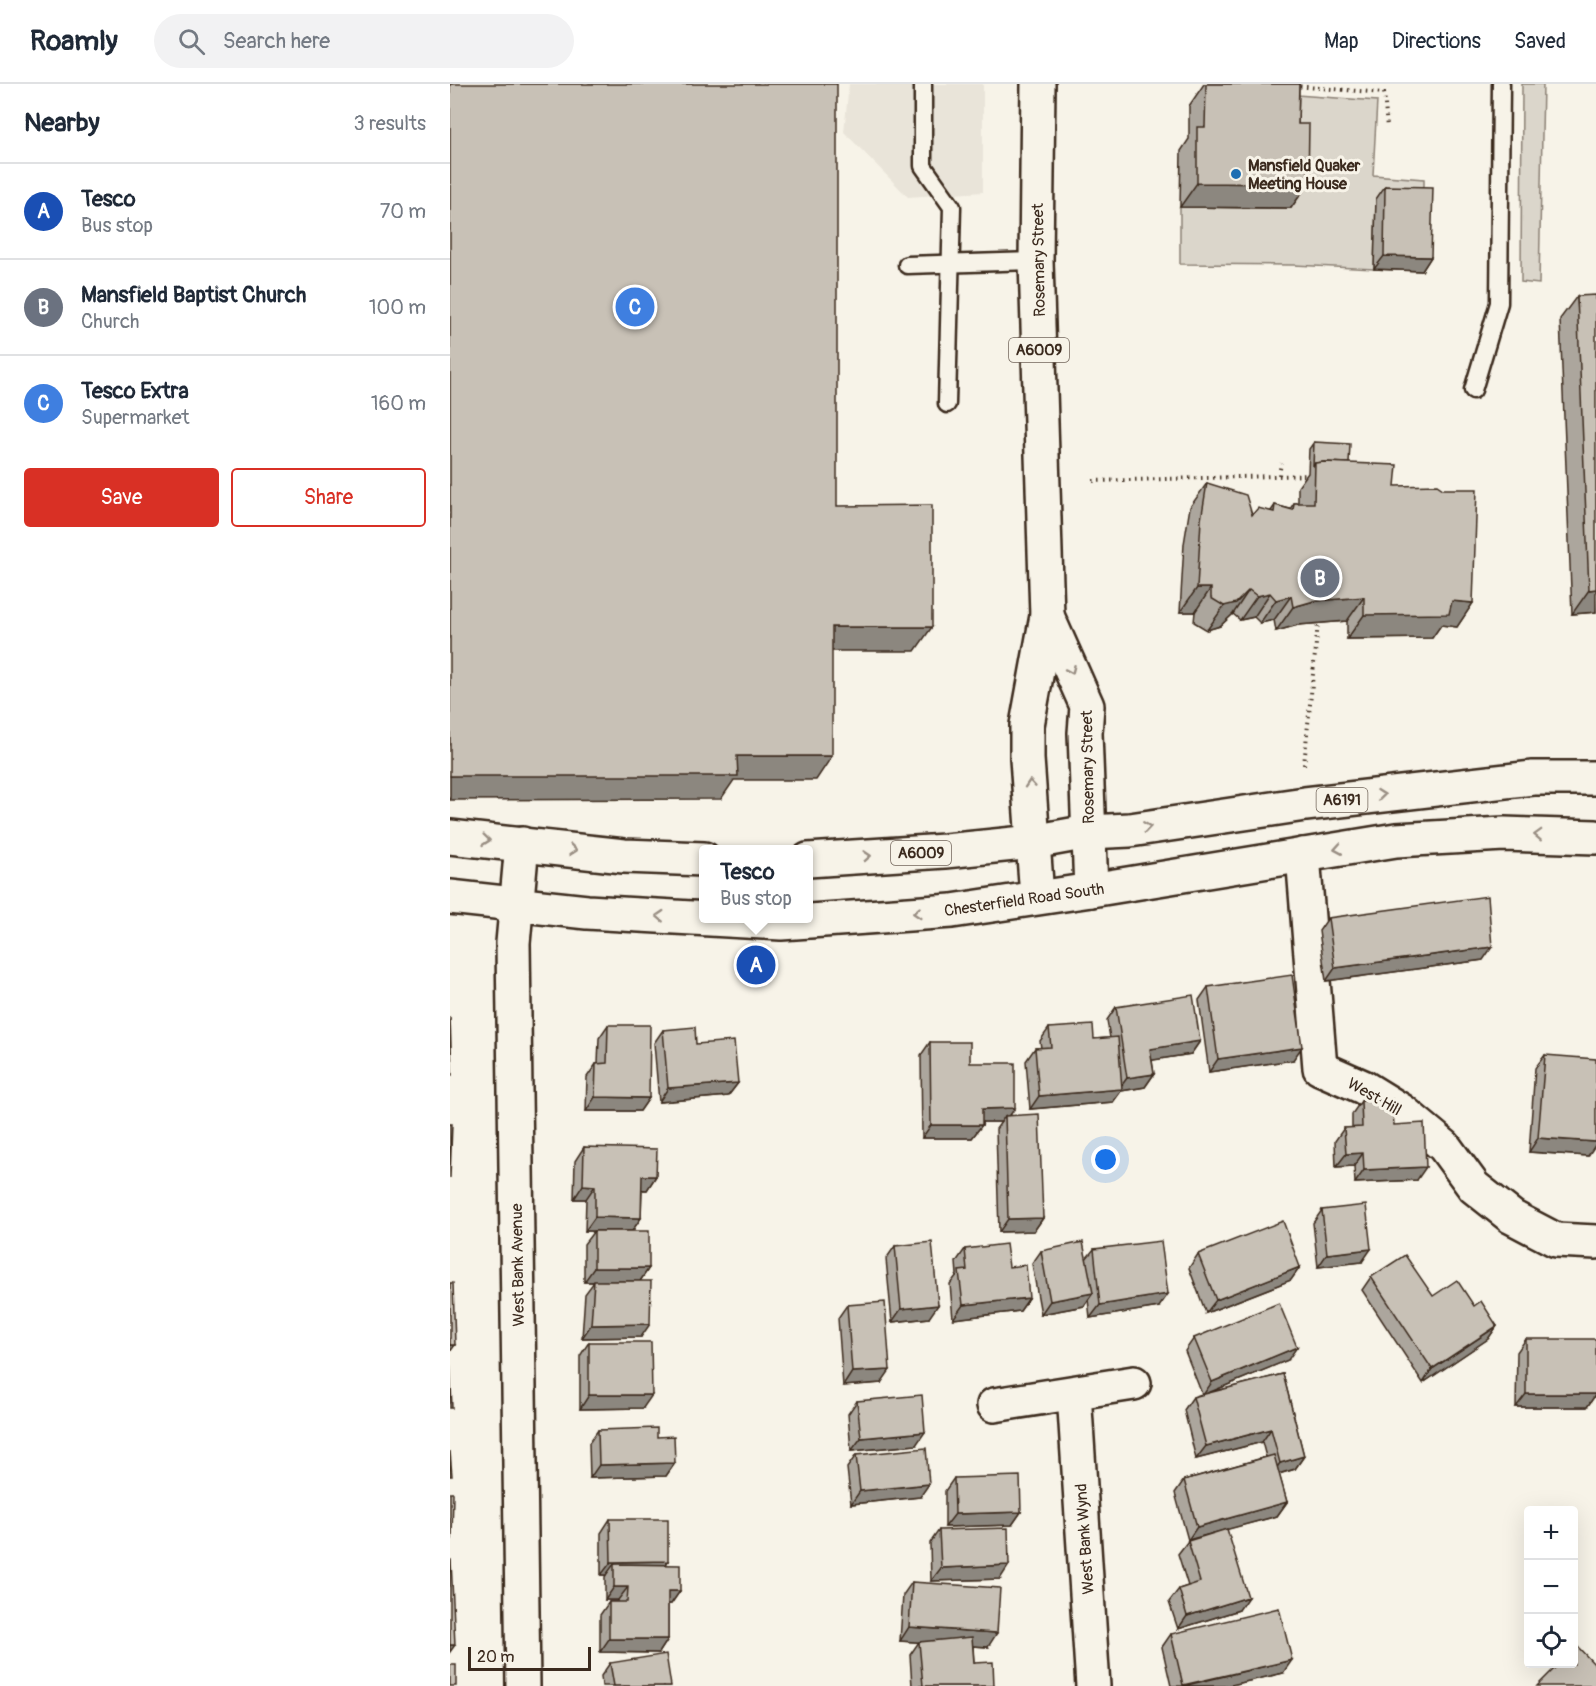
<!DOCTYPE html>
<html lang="en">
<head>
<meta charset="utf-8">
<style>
	body { margin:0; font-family:Pangolin,sans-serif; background:#f2f2f3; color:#1f2937 }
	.controls { position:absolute; right:18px; bottom:18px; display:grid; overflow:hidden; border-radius:6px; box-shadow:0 6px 24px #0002 }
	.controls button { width:54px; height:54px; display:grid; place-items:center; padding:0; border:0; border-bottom:2px solid #e0e1e3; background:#fff; color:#1f2937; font:30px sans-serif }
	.scale { position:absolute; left:18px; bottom:15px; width:123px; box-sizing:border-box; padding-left:6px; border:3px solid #3b2a1e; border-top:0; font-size:16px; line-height:21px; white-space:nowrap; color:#3b2a1e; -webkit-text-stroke:4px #f7f3e8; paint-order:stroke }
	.you { position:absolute; left:656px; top:1076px; width:21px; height:21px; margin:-15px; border:4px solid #fff; border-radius:50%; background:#1a73e8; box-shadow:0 0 0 9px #1a73e833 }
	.badge { display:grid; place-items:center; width:39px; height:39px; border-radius:50%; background:#d93025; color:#fff; font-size:20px; font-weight:700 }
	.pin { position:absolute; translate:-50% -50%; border:3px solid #fff; box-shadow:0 2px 6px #0006 }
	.popup { position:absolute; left:249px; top:761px; width:114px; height:78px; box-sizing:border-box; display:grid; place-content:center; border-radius:6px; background:#fff; filter:drop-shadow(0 2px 4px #0005); font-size:20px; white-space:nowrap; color:#747a83 }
	.popup b { font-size:22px; color:#1f2937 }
	.popup::after { content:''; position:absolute; left:50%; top:100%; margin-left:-12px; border:12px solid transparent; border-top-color:#fff }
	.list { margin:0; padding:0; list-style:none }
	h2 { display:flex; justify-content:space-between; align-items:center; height:78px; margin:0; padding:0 24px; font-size:26px }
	h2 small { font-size:20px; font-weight:400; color:#747a83 }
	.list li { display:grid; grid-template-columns:39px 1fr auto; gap:18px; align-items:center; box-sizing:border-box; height:96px; padding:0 24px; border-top:2px solid #e0e1e3 }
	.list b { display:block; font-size:22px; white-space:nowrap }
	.list p { margin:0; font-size:20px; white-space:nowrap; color:#747a83 }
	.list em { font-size:20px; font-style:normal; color:#747a83 }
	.actions { display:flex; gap:12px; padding:18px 24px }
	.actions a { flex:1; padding:14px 0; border:2px solid #d93025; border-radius:6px; text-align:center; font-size:21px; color:#d93025 }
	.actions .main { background:#d93025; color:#fff }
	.icon { flex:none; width:33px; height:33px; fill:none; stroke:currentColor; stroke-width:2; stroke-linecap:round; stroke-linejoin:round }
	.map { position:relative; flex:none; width:1146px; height:1602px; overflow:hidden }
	header { display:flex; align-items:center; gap:36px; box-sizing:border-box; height:84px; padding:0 30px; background:#fff; border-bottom:2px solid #e0e1e3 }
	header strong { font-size:28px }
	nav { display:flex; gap:33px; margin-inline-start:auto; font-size:21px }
	.search { width:420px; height:54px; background:#f2f2f3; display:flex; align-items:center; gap:15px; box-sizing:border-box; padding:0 21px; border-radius:33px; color:#747a83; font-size:22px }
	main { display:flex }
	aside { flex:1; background:#fff }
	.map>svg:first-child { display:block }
	.built { fill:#e9e4d9 }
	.green { fill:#dbd6cb; stroke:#8b8074; stroke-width:1.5 }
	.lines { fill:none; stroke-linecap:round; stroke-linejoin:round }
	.lane-casing { stroke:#3b2a1e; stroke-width:21 }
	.street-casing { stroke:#3b2a1e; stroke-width:38 }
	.primary-casing { stroke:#3b2a1e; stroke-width:38 }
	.highway-casing { stroke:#3b2a1e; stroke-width:38 }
	.path { stroke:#3b2a1e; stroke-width:4; stroke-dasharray:1.5 4.5; stroke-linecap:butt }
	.lane { stroke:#f7f3e8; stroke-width:16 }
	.street { stroke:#f7f3e8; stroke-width:33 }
	.primary { stroke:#f7f3e8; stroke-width:33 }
	.highway { stroke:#f7f3e8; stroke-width:33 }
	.wall { fill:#aca69d; stroke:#3b2a1e; stroke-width:1.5 }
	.shaded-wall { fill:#8c877f; stroke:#3b2a1e; stroke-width:1.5 }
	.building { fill:#c8c1b6; stroke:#3b2a1e; stroke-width:1.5 }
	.oneway { stroke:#998e83 }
	.poi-dot { fill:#1f6fb2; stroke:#f7f3e8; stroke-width:2 }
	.labels { text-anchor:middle; stroke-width:6; stroke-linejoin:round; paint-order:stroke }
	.shield { fill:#f7f3e8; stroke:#73665b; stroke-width:1.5 }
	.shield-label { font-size:15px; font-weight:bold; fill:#3b2a1e }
	.poi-label { font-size:16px; font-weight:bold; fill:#3b2a1e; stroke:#f7f3e8; text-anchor:start }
	.street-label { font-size:16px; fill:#3b2a1e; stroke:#f7f3e8 }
</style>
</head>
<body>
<header>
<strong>Roamly</strong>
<div class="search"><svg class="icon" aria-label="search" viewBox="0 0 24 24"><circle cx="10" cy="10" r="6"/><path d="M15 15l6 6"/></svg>Search here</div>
<nav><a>Map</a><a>Directions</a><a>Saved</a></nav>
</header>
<main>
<aside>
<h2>Nearby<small>3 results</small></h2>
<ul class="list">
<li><span class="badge" style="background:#1a4fb4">A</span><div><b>Tesco</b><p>Bus stop</p></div><em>70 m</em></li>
<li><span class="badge" style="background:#6b7280">B</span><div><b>Mansfield Baptist Church</b><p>Church</p></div><em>100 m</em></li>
<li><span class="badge" style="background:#3f7fe0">C</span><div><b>Tesco Extra</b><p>Supermarket</p></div><em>160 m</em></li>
</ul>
<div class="actions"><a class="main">Save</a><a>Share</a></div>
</aside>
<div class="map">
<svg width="1146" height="1602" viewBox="0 0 1146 1602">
	<rect width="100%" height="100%" fill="#f7f3e8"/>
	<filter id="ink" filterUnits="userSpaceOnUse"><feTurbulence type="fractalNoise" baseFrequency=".0167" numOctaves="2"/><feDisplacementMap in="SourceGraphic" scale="12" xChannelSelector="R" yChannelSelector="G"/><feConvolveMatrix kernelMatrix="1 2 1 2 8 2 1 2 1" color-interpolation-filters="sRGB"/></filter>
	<g filter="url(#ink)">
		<polygon class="built" points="399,0 533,0 533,108 458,113 394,48"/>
		<g class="green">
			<polygon points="1072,0 1093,0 1089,200 1071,198"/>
			<polygon points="794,7 927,17 923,91 974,95 974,117 926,116 924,185 844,181 730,180 730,123 841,124"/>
		</g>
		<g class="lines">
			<g class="lane-casing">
				<g id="lane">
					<polyline points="473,0 473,82 502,123 497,320"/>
					<polyline points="457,181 586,177"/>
					<polyline points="1023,306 1049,219 1051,0"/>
				</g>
			</g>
			<g class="street-casing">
				<g id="street">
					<polyline points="72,760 63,859 73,1602"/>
					<polyline points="853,771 870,984 913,1003 952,1027 994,1062 1024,1103 1062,1133 1106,1156 1146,1158"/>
					<polyline points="624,1309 643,1602"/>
					<polyline points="544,1321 684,1299"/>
				</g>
			</g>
			<g class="primary-casing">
				<g id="primary">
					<polyline points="583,758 638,748 680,746 855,720 1083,694 1146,694"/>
					<polyline points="641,806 946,756 1054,750 1146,753"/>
				</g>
			</g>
			<g class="highway-casing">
				<g id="highway">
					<polyline points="0,753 174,772 254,775"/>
					<polyline points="358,776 495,767 583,758"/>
					<polyline points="0,813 137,828 331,839 502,827 641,806 635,649 637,622 597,532"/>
					<polyline points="587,813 577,675 577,641 597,532 586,177 588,0"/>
				</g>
			</g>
			<g class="path">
				<polyline points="844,2 934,9 937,44"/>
				<polyline points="829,391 831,379"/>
				<polyline points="643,397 862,391"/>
				<polyline points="854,681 868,539"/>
			</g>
			<use href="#lane" class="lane"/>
			<use href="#street" class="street"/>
			<use href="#primary" class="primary"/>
			<use href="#highway" class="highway"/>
		</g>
		<g class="wall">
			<polygon points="754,0 849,0 848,40 858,100 841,124 730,123 731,67 739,55 739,22"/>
			<polygon points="935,102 981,173 972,187 924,185 926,115"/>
			<polygon points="1127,212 1146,528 1122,530 1110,235"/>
			<polygon points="864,358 899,379 945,402 1023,519 1007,543 991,541 982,554 897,555 897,537 848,541 826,547 824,536 810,539 804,533 790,536 783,530 770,542 757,546 744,538 745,528 730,528 734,460 740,423 757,399 802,431 821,427 825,421 840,425 844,419 848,419 848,403 858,389 859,365"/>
			<polygon points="878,834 1033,876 876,897 869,847"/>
			<polygon points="758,903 843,976 759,988 749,916"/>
			<polygon points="666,923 750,957 741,970 702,976 704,990 695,1003 671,1007 663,1018 580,1025 576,977 585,964 591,964 590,957 599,944 644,955 660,954 657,936"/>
			<polygon points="158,941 199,1014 190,1027 136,1027 137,993 146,980 148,980 149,954"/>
			<polygon points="213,946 246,960 288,999 278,1012 209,1018 204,959"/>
			<polygon points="480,958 520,979 561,1031 593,1134 584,1147 549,1148 546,1045 551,1038 532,1038 532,1041 522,1054 472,1054 471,971"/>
			<polygon points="1095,971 1138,1072 1079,1068 1085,984"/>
			<polygon points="911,1017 944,1041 967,1096 905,1099 904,1082 886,1083 885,1057 894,1044 902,1044 902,1030"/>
			<polygon points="134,1063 206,1092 197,1106 192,1106 191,1134 182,1147 199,1184 190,1197 191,1253 132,1254 135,1210 144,1198 134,1198 134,1160 144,1147 157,1147 135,1147 136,1115 124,1115 125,1077"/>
			<polygon points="872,1126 912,1178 868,1183 863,1139"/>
			<polygon points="445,1162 479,1234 442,1238 436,1175"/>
			<polygon points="515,1165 559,1183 579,1214 570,1227 503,1235 500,1200 507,1191 506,1178"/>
			<polygon points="644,1165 709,1223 640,1234 638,1215 634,1222 591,1230 582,1180 591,1167 636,1175"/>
			<polygon points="748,1170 850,1183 841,1196 756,1229 739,1184"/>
			<polygon points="921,1193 983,1212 1024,1222 1047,1242 1038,1255 973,1299 912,1206"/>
			<polygon points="397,1221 431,1299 393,1302 388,1234"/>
			<polygon points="744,1254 838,1276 758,1309 833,1290 854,1372 845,1385 829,1390 837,1418 827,1432 777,1445 789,1526 728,1545 719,1518 729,1505 738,1502 728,1470 738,1457 757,1451 738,1456 725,1409 734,1396 816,1373 812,1358 746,1375 734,1326 743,1313 752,1310 735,1267"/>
			<polygon points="1076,1255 1146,1310 1137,1323 1066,1323 1067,1268"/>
			<polygon points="139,1258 193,1324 130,1325 130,1272"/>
			<polygon points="407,1317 466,1361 401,1367 398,1330"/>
			<polygon points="148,1346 207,1353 225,1379 216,1392 140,1394 139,1359"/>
			<polygon points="406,1371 470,1413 401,1420 397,1384"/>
			<polygon points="504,1394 571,1428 562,1441 495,1443 495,1407"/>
			<polygon points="160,1435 218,1477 216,1481 230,1507 221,1520 218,1520 218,1555 209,1569 150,1568 150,1531 159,1518 168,1518 168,1516 155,1516 155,1493 156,1491 151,1491 151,1449"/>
			<polygon points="489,1446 550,1495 481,1497 480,1459"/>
			<polygon points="462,1498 538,1563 523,1562 524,1579 544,1602 462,1602 460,1571 469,1558 450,1557 453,1511"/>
			<polygon points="721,1550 833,1589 777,1602 721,1602 712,1563"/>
			<polygon points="160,1579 221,1602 152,1602 151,1592"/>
		</g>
		<g class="shaded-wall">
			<polygon points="747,99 858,100 841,124 730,123"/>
			<polygon points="934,172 981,173 972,187 924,185"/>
			<polygon points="747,504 761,504 745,528 730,528"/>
			<polygon points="1146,505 1146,528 1122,530 1139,506"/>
			<polygon points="799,506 783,530 770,542 757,546 774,522"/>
			<polygon points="820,509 804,533 790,536 807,512"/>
			<polygon points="841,512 824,536 810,539 826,516"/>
			<polygon points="914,513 897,537 848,541 826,547 843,523 864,517"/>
			<polygon points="1002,517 1023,519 1007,543 991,541 982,554 897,555 914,531"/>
			<polygon points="382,543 482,543 465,567 366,567"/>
			<polygon points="287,672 382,672 366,696 284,696 271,715 0,716 0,692"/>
			<polygon points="1042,863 1033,876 876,897 885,884"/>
			<polygon points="750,957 741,970 691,978 700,965"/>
			<polygon points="852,963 843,976 759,988 768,975"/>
			<polygon points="704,990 695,1003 671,1007 663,1018 580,1025 589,1012 669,1005 677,994"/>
			<polygon points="288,999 278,1012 209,1018 218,1004"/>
			<polygon points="145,1013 199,1014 190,1027 136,1027"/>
			<polygon points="565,1024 556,1037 555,1032 551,1038 522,1038 532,1025"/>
			<polygon points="481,1041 532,1041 522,1054 472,1054"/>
			<polygon points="1088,1054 1146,1058 1146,1060 1138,1072 1079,1068"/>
			<polygon points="913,1069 904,1082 886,1083 896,1070"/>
			<polygon points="976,1083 967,1096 905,1099 914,1086"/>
			<polygon points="192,1092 206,1092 197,1106 183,1105"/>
			<polygon points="133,1101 145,1102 136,1115 124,1115"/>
			<polygon points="145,1133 191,1134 182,1147 135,1147"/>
			<polygon points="593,1134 584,1147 549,1148 558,1135"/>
			<polygon points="921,1165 912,1178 868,1183 877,1170"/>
			<polygon points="850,1183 841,1196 756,1229 766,1216"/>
			<polygon points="144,1184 199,1184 190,1197 134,1198"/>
			<polygon points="643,1209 634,1222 591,1230 600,1217"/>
			<polygon points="718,1210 709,1223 640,1234 650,1221"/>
			<polygon points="579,1214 570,1227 503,1235 513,1221"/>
			<polygon points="488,1221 479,1234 442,1238 451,1225"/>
			<polygon points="200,1240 191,1253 132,1254 141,1241"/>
			<polygon points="1047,1242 1038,1255 973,1299 982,1285"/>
			<polygon points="0,1261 5,1261 0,1268"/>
			<polygon points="847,1263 838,1276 753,1311 762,1298"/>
			<polygon points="440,1286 431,1299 393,1302 402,1288"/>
			<polygon points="1076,1310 1146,1310 1137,1323 1066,1323"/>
			<polygon points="139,1311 202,1311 193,1324 130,1325"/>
			<polygon points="821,1345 812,1358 746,1375 756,1362"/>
			<polygon points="475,1348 466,1361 401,1367 411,1354"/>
			<polygon points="854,1372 845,1385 821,1392 830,1379"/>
			<polygon points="225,1379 216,1392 140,1394 149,1381"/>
			<polygon points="479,1400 470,1413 401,1420 410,1407"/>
			<polygon points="837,1418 827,1432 738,1456 747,1443"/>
			<polygon points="571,1428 562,1441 495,1443 505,1430"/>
			<polygon points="218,1477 209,1490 164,1480 156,1491 151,1491 161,1478"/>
			<polygon points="559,1481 550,1495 481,1497 491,1484"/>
			<polygon points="164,1503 178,1503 168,1516 155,1516"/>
			<polygon points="218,1507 230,1507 221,1520 209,1520"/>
			<polygon points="798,1513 789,1526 728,1545 737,1532"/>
			<polygon points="459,1543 547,1549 538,1563 450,1557"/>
			<polygon points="159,1555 218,1555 209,1569 150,1568"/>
			<polygon points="0,1561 5,1561 0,1568"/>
			<polygon points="842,1576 833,1589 777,1602 733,1602"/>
		</g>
		<g class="building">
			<polygon points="0,0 387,0 387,422 482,421 482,543 382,543 382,672 287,672 288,692 0,692"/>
			<polygon points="756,0 849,0 848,40 859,40 858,100 747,99 747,43 755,43"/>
			<polygon points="935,102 983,103 981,173 934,172"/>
			<polygon points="1146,211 1146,505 1139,506 1127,212"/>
			<polygon points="864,358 900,360 899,379 874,378 865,379 863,382"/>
			<polygon points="874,378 947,381 945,402 987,401 993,405 1027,405 1023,519 1002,517 999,530 914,531 914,513 864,517 843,523 841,512 826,516 820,509 807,512 799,506 786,519 774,522 761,514 761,504 747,504 751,436 757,399 796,411 802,431 808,424 824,428 825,421 843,426 844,419 864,419 865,379"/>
			<polygon points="1038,812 1042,863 885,884 878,834"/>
			<polygon points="842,891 852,963 768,975 758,903"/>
			<polygon points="743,911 750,957 700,965 704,990 677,994 666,923"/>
			<polygon points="0,933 2,991 0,991"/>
			<polygon points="158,941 200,941 199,1014 145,1013 146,980 157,979"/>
			<polygon points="643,941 644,955 668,953 672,1005 589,1012 585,964 601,963 599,944"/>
			<polygon points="245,943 246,960 284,957 288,999 218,1004 213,946"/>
			<polygon points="480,958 520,958 520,979 565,979 565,1024 532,1025 532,1041 481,1041"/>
			<polygon points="1095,971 1146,975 1146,1058 1088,1054"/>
			<polygon points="942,1015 944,1041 974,1039 976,1083 914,1086 913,1069 896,1070 894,1044 912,1043 911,1017"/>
			<polygon points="589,1030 593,1134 558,1135 555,1032"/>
			<polygon points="0,1040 2,1040 0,1094"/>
			<polygon points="134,1063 207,1065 206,1092 192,1092 191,1134 145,1133 145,1102 133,1101"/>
			<polygon points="916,1121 921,1165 877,1170 872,1126"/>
			<polygon points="833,1137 850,1183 766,1216 748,1170"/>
			<rect x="144" y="1147" width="55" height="37"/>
			<polygon points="711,1157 718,1210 650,1221 644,1165"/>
			<polygon points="482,1158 488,1221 451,1225 445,1162"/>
			<polygon points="633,1158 643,1209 600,1217 591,1167"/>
			<polygon points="556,1160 559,1183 576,1181 579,1214 513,1221 509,1187 517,1186 515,1165"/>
			<polygon points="955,1171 983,1212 1007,1196 1024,1222 1031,1217 1047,1242 982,1285 921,1193"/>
			<polygon points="144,1197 201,1197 200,1240 141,1241"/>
			<polygon points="0,1199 3,1199 5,1261 0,1261"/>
			<polygon points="435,1218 440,1286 402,1288 397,1221"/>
			<polygon points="829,1219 847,1263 762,1298 744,1254"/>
			<rect x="1076" y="1255" width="70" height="55"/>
			<polygon points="139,1258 201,1258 202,1311 139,1311"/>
			<polygon points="0,1274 2,1324 0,1324"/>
			<polygon points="833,1290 854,1372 830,1379 821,1345 756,1362 743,1313"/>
			<polygon points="472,1311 475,1348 411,1354 407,1317"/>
			<polygon points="207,1344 207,1353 224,1352 225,1379 149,1381 148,1346"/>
			<polygon points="476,1364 479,1400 410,1407 406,1371"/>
			<polygon points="0,1367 2,1392 0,1392"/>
			<polygon points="824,1371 837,1418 747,1443 734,1396"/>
			<polygon points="570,1392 571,1428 505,1430 504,1394"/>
			<polygon points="0,1409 3,1409 2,1455 0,1455"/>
			<polygon points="160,1435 218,1435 218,1477 161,1478"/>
			<polygon points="558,1444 559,1481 491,1484 489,1446"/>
			<polygon points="777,1445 798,1513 737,1532 729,1505 750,1498 738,1457"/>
			<polygon points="0,1476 1,1476 5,1561 0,1561"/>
			<polygon points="164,1480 230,1481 230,1507 218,1507 218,1555 159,1555 159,1518 177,1518 178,1503 164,1503"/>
			<polygon points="462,1498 550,1504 547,1549 459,1543"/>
			<polygon points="829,1524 842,1576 733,1601 721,1550"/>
			<polygon points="522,1553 524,1579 543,1578 544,1602 473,1602 469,1558"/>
			<polygon points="1127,1562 1146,1582 1146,1602 1087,1602 1109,1580 1124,1580 1124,1566"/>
			<polygon points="216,1570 221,1602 164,1602 160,1579"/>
			<rect x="0" y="1581" width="6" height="21"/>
		</g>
		<defs><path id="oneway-chevron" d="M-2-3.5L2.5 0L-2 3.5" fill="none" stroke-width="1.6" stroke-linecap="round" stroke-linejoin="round" transform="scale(1.5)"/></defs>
		<g class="oneway">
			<use href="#oneway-chevron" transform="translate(621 586) rotate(66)"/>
			<use href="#oneway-chevron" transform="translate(580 700) rotate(-94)"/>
			<use href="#oneway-chevron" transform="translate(931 711) rotate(-6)"/>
			<use href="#oneway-chevron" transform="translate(697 743) rotate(-8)"/>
			<use href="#oneway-chevron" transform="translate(1088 751) rotate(-178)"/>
			<use href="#oneway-chevron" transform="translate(36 756) rotate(6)"/>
			<use href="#oneway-chevron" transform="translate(888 765) rotate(170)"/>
			<use href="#oneway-chevron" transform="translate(123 766) rotate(6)"/>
			<use href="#oneway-chevron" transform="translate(417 772) rotate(-4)"/>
			<use href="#oneway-chevron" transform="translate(467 829) rotate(176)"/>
			<use href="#oneway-chevron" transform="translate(210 832) rotate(-177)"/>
		</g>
	</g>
	<circle class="poi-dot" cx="786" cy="90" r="6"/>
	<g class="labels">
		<g class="shield">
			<rect x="559" y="254" width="60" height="24" rx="4.5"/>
			<rect x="866.5" y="704" width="51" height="24" rx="4.5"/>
			<rect x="441" y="757" width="60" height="24" rx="4.5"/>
		</g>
		<g class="shield-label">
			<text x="589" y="271">A6009</text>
			<text x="892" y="721">A6191</text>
			<text x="471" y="774">A6009</text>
		</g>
		<g class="poi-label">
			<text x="798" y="87">Mansfield Quaker<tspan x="798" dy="18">Meeting House</tspan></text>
		</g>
		<g class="street-label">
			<text transform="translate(588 176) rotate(-91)" y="6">Rosemary Street</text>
			<text transform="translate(637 683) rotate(-91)" y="6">Rosemary Street</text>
			<text transform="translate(574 815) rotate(-8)" y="6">Chesterfield Road South</text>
			<text transform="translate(925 1012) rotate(30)" y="6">West Hill</text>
			<text transform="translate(67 1181) rotate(-91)" y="6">West Bank Avenue</text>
			<text transform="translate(634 1455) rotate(-94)" y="6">West Bank Wynd</text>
		</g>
	</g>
</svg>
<div class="controls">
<button>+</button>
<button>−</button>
<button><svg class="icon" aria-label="locate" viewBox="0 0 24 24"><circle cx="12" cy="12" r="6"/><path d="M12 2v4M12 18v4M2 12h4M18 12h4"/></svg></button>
</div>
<div class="scale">20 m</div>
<div class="you"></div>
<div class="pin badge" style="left:306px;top:881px;background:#1a4fb4">A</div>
<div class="popup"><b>Tesco</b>Bus stop</div>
<div class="pin badge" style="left:870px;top:494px;background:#6b7280">B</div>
<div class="pin badge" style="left:185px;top:223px;background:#3f7fe0">C</div>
</div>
</main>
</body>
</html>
